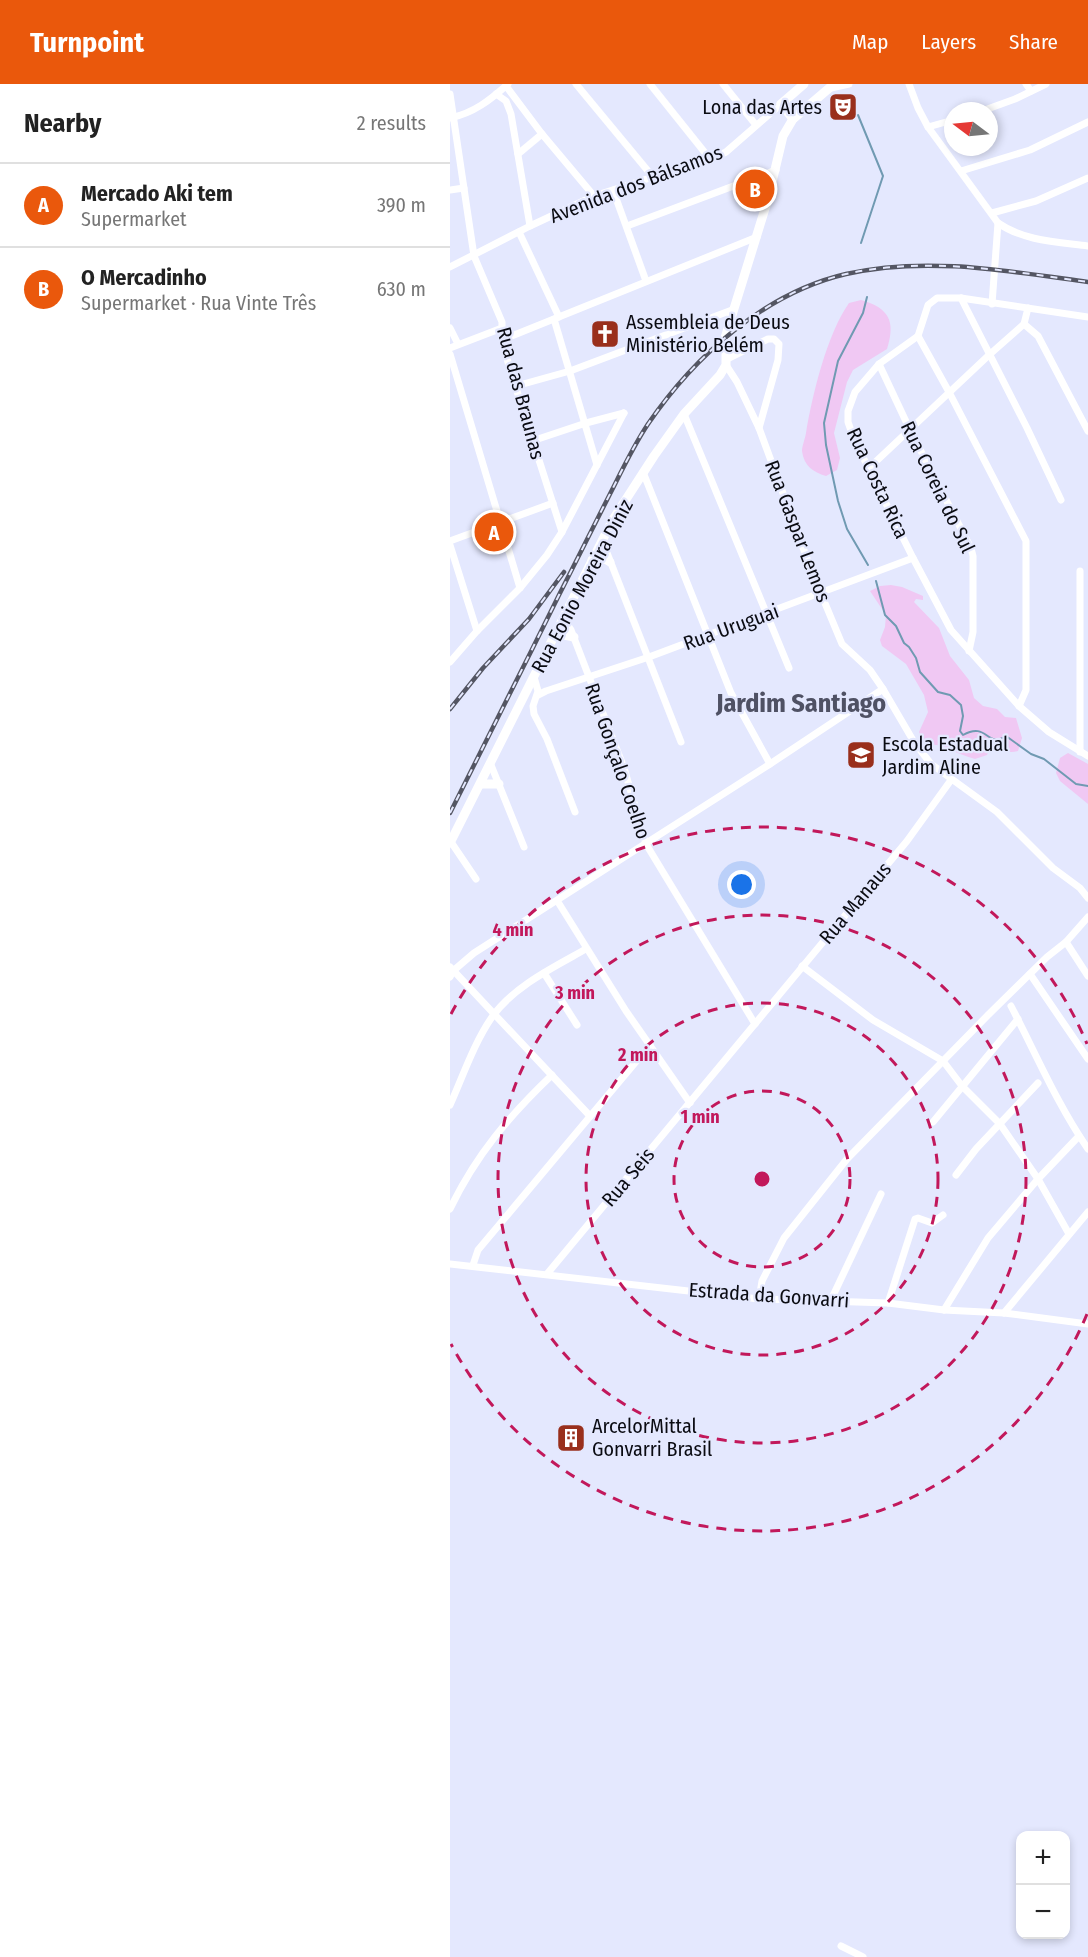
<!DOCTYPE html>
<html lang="en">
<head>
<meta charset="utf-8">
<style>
	body { margin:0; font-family:"Fira Sans Condensed",sans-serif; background:#f2f2f2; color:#222 }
	.controls { position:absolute; right:18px; bottom:18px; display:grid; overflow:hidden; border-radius:12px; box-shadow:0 3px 9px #0003 }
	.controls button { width:54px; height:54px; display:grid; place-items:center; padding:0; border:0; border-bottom:2px solid #e0e0e0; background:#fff; color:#222; font:30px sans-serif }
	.compass { position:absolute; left:494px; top:18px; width:54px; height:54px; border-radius:50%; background:#fff; box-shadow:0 3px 9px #0003; rotate:286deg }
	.you { position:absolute; left:292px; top:801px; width:21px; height:21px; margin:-15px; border:4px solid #fff; border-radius:50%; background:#1a73e8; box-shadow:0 0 0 9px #1a73e833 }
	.badge { display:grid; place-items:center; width:39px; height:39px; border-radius:50%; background:#ea580c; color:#fff; font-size:20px; font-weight:700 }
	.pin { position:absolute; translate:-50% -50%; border:3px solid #fff; box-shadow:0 2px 6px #0006 }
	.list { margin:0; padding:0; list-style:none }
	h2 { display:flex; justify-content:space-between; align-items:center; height:78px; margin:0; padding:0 24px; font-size:26px }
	h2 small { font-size:20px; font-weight:400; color:#767676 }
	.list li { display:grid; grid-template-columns:39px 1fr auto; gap:18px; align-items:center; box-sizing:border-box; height:84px; padding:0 24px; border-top:2px solid #e0e0e0 }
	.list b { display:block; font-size:22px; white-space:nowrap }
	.list p { margin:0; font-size:20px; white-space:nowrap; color:#767676 }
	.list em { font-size:20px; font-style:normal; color:#767676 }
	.map { position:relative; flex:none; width:638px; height:1873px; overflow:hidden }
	header { display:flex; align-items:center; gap:36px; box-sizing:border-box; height:84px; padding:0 30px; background:#ea580c; color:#fff }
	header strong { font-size:28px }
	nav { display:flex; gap:33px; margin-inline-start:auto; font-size:21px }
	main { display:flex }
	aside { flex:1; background:#fff }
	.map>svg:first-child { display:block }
	.green { fill:#f0c8f3 }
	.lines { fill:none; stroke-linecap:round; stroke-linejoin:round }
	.stream { stroke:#709ab2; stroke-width:2 }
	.minor { stroke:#fff; stroke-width:7 }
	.secondary { stroke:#fff; stroke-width:9 }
	.rail-casing { stroke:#545663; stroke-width:4.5 }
	.rail { stroke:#e4e8fe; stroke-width:2; stroke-dasharray:7; stroke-linecap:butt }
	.ring { fill:none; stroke:#c2185b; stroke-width:3; stroke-dasharray:10 8 }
	.labels { text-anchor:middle; stroke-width:4.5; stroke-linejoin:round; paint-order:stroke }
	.poi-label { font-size:20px; fill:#0a0b12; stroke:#e4e8fe; text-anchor:start }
	.street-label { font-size:20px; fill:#0a0b12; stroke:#e4e8fe }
	.district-label { font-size:26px; font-weight:bold; fill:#4f5164; stroke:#e4e8fe }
	.centre { fill:#c2185b; stroke:#e4e8fe; stroke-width:3 }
	.ring-label { font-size:18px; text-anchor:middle; font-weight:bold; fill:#c2185b; stroke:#e4e8fe; stroke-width:4.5; stroke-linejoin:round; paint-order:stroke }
</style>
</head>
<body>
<header>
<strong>Turnpoint</strong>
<nav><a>Map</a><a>Layers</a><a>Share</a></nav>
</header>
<main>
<aside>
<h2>Nearby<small>2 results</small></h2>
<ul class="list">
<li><span class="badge">A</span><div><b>Mercado Aki tem</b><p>Supermarket</p></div><em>390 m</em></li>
<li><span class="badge">B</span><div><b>O Mercadinho</b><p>Supermarket · Rua Vinte Três</p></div><em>630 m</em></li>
</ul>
</aside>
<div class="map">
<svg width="638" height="1873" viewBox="0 0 638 1873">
	<rect width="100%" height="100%" fill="#e4e8fe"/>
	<g class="green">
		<path d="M411,216c28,8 35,21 26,49l-34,21 -6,12 -13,51 6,25 -3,12 -11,6c-13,-4 -22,-10 -24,-25 0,-5 3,-12 4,-18 6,-37 21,-99 43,-130z"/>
		<path d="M441,501l11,2 21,9v4l-7,-1 -2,3 25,26 11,28 19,24 5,18 9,8 14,3 8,8 11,1 6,20 -4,13c-10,3 -19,-2 -29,-1l-2,5 -12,4c-10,-3 -18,-6 -28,-11 -13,-6 -21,1 -28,-16l9,-20 -4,-17 -18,-31 -24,-18 -2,-6 5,-13 1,-12 -16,-24 10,-5z"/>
		<polygon points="618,669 638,680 638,720 610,697 606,689 610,674"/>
	</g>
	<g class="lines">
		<g class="stream">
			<polyline points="408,31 433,92 411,159"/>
			<polyline points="417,213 413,229 388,277 374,339 376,361 388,417 397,445 418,481"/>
			<path d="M426,497l9,34 11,11 8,17 5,4 7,11 4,14 18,20 12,3 11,10 2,11 -3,15 3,4c25,-14 23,14 43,1l25,18 13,5 32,25 12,2"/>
		</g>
		<g class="minor">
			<polyline points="126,0 203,93"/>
			<polyline points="200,0 260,75"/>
			<polyline points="273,0 306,41"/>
			<polyline points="459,0 468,24 478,43 548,139 542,220"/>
			<polyline points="576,0 581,7"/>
			<polyline points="56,2 92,50 144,112"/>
			<polyline points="381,4 399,0"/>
			<polyline points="0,10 24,172 52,238 52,256 59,282 112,448"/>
			<polyline points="46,10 56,17 61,30 80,142"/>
			<polyline points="532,27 565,15 596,0"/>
			<path d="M0,34c24,-5 40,-18 58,-34"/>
			<polyline points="478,43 503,36"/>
			<polyline points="68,70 92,50"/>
			<polyline points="511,87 580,66 638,38"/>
			<polyline points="0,106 14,104"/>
			<polyline points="163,106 196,197"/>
			<polyline points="542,129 586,117 638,94"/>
			<path d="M548,139c26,18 59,19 90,23"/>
			<polyline points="177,142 326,86"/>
			<polyline points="69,148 109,233"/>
			<polyline points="0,183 80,142 144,112 268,72 276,68 331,20"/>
			<polyline points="511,214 577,344 611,416"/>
			<polyline points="638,233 511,214 487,214 478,221 468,252 429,280 405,308 398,327 398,338 404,355 463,474 501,546 569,622 599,648 638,672"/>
			<polyline points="104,235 147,381"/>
			<polyline points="574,240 588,252 638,347"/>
			<polyline points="0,244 8,260"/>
			<polyline points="468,252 499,308 576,457 576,606 569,622"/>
			<polyline points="52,256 307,153"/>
			<polyline points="0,264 52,244"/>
			<polyline points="0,270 70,504"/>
			<polyline points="277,275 318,255 324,255 329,260 328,276 309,344"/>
			<polyline points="429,280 460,346 521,464 523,472 523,548 519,567"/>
			<polyline points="276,281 287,298 309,344 362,488 392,560 420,586 433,605 464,658 481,680 547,728 603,784 630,804 638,814"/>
			<polyline points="66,302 120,287 282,226"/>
			<polyline points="234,330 339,584"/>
			<polyline points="82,357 136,339 174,329"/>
			<polyline points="419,384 539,271 574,240 578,224"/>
			<polyline points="193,388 281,609 320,680"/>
			<polyline points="152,456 231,658"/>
			<polyline points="0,457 103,419"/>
			<polyline points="0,461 27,547"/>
			<polyline points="630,487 630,668"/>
			<polyline points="113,534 121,546 174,684 196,760 305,940"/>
			<polyline points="0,578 27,547 70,504 97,471 112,448 174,329"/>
			<polyline points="84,593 88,607 83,622 84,630 97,655 125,728"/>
			<polyline points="88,611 96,607 199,573 463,474"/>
			<polyline points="41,681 74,763"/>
			<polyline points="1,758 26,795"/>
			<polyline points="108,818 176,927 240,1019"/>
			<polyline points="616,858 638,892"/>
			<polyline points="352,882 423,936 493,977 512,1002 550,1040 588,1095 619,1150"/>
			<polyline points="0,883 140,1032"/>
			<polyline points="94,889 127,941"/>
			<polyline points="580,890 638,975"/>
			<polyline points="0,893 3,887 24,869 320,680 433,605"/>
			<path d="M561,922c25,48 46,98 77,143"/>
			<path d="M0,1021c13,-29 24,-62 42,-88 22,-31 62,-50 94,-68"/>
			<polyline points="483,1038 568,935"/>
			<polyline points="506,1091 526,1065 588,999"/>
			<path d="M0,1125c26,-54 59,-93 102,-134"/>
			<polyline points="0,1180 309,1215 438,1219 494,1226 554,1229 638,1240"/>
			<polyline points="23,1181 28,1166 200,961"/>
			<polyline points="97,1190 457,757 501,696"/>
			<polyline points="309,1215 312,1197 334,1154 397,1075 538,931 597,873 616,858 638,833"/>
			<polyline points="381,1216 431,1110"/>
			<polyline points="438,1219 465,1135 468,1134 482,1139 493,1131"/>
			<polyline points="494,1226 538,1154 588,1095 629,1052"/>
			<polyline points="554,1229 638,1128"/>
			<polyline points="391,1862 413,1873"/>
		</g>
		<g class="secondary">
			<polyline points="343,35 331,20 354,0"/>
			<polyline points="142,476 155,475 160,478"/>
			<polyline points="103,553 114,551 124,553"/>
			<polyline points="31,700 49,700"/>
			<polyline points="0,759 162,437 204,372 234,330 270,291 276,281 276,267 274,257 318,115 333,52 343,35 384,0"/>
		</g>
		<g class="rail-casing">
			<g id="rail">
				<polyline points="0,625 33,584 79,535 114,488"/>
				<path d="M0,729c36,-72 73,-145 109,-218 18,-35 35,-70 53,-105 11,-22 22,-45 36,-66 46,-67 116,-131 198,-150 80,-18 162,-3 242,8"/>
			</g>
		</g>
		<use href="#rail" class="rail"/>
	</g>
	<g class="ring">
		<circle cx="312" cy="1095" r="88"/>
		<circle cx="312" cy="1095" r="176"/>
		<circle cx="312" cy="1095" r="264"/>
		<path d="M637 1230A352 352 0 0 1 1 1260M1 930A352 352 0 0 1 637 960"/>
	</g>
	<defs>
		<g id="theatre-square" transform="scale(1.5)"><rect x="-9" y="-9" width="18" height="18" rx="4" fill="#992f1c" stroke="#e4e8fe"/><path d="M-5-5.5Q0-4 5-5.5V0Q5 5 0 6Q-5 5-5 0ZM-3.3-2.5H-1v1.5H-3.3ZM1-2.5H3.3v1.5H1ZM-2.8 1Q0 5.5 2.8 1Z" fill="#fff"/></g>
		<g id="church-square" transform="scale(1.5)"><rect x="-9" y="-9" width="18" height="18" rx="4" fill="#992f1c" stroke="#e4e8fe"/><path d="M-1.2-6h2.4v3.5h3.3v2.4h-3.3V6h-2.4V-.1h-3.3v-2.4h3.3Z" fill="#fff"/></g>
		<g id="school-square" transform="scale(1.5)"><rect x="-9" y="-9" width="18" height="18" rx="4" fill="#992f1c" stroke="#e4e8fe"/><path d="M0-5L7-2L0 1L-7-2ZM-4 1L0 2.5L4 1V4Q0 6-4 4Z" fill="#fff"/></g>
		<g id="building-square" transform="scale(1.5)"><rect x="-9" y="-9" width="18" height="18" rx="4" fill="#992f1c" stroke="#e4e8fe"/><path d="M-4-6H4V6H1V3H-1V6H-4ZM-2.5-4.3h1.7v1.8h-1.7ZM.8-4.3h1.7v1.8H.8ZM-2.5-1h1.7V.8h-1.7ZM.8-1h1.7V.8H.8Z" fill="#fff"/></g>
	</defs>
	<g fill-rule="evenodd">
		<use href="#theatre-square" x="393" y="23"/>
		<use href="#church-square" x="155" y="250"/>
		<use href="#school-square" x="411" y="671"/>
		<use href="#building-square" x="121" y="1354"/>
	</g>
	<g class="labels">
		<g class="poi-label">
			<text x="372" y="30" text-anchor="end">Lona das Artes</text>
			<text x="176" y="245">Assembleia de Deus<tspan x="176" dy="23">Ministério Belém</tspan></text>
			<text x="432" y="667">Escola Estadual<tspan x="432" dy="23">Jardim Aline</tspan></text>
			<text x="142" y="1349">ArcelorMittal<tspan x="142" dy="23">Gonvarri Brasil</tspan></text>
		</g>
		<g class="street-label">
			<text transform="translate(186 100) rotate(-21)" y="7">Avenida dos Bálsamos</text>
			<text transform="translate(71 309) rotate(75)" y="7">Rua das Braunas</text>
			<text transform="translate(428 399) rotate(65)" y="7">Rua Costa Rica</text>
			<text transform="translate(488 403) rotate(64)" y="7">Rua Coreia do Sul</text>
			<text transform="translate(348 447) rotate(69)" y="7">Rua Gaspar Lemos</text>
			<text transform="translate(132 502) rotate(-62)" y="7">Rua Eonio Moreira Diniz</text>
			<text transform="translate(281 543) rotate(-20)" y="7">Rua Uruguai</text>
			<text transform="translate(168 677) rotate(71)" y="7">Rua Gonçalo Coelho</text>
			<text transform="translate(405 819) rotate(-50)" y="7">Rua Manaus</text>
			<text transform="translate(178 1093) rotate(-50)" y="7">Rua Seis</text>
			<text transform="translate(319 1211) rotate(4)" y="7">Estrada da Gonvarri</text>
		</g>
		<g class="district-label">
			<text x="351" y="628">Jardim Santiago</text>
		</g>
	</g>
	<circle cx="312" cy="1095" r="9" class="centre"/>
	<g class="ring-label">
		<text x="63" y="852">4 min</text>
		<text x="125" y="915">3 min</text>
		<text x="188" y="977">2 min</text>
		<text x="250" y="1039">1 min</text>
	</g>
</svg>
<div class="controls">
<button>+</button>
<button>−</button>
</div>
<svg class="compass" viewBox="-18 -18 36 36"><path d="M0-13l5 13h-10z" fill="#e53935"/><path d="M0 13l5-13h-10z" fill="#767676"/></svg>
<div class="you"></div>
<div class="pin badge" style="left:44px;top:448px">A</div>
<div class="pin badge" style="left:305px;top:105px">B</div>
</div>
</main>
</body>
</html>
